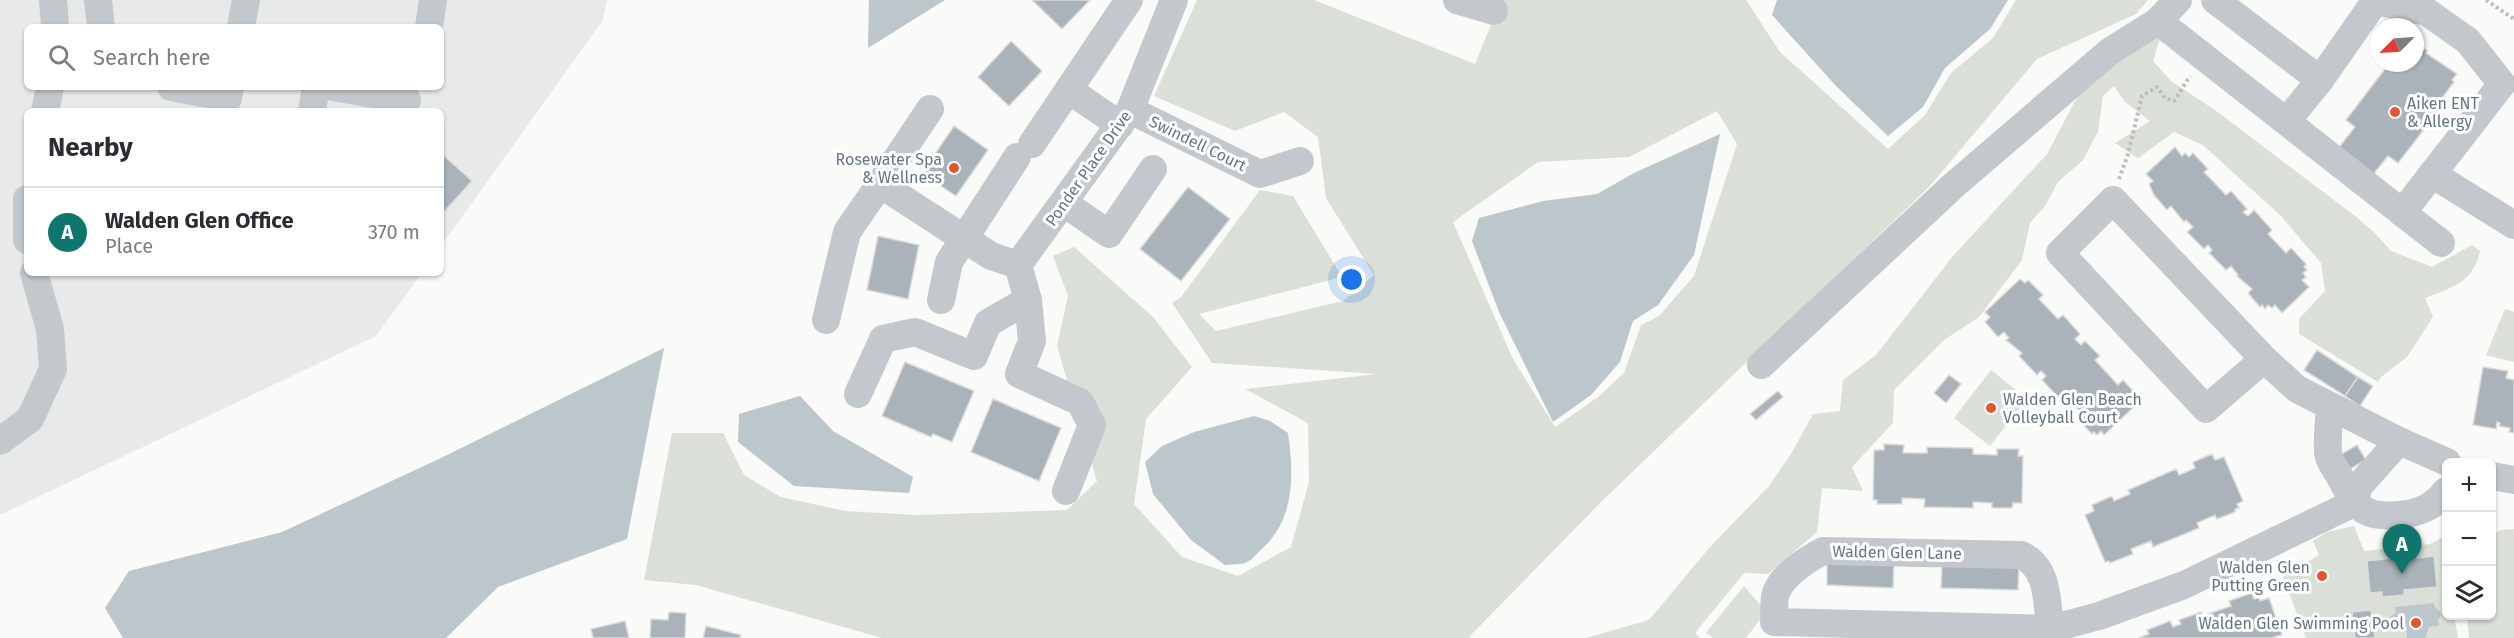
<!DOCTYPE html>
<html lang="en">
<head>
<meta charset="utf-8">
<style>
	body { margin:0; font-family:"Fira Sans",sans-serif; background:#f2f2f3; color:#2b2b33 }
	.controls { position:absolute; right:18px; bottom:18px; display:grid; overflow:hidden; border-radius:9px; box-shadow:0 2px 4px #0004 }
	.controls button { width:54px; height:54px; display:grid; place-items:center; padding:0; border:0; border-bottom:2px solid #e1e1e2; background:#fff; color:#2b2b33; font:30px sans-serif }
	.compass { position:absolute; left:2370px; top:18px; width:54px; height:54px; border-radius:50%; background:#fff; box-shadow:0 2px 4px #0004; rotate:246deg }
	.you { position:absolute; left:1352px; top:280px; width:21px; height:21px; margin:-15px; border:4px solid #fff; border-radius:50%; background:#1a73e8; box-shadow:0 0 0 9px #1a73e833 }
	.badge { display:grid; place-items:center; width:39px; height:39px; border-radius:50%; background:#0f766e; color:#fff; font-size:20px; font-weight:700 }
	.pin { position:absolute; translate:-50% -50px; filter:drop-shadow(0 2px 3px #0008) }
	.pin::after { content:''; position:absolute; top:32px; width:21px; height:18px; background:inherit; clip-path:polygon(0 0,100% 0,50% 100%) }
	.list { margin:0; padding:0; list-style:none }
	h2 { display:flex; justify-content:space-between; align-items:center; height:78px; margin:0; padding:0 24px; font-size:26px }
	h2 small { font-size:20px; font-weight:400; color:#7c7c81 }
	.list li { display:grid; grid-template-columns:39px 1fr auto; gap:18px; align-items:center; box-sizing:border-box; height:90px; padding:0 24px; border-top:2px solid #e1e1e2 }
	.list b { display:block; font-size:22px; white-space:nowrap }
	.list p { margin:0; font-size:20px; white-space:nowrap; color:#7c7c81 }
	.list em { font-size:20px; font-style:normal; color:#7c7c81 }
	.icon { flex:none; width:33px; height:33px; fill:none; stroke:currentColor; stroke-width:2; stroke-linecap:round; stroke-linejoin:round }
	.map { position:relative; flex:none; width:2514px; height:638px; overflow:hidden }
	.search { position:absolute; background:#fff; box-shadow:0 2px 4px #0004; left:24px; top:24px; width:420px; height:66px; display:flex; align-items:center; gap:15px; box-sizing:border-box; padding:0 21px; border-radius:9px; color:#7c7c81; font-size:22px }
	.panel { position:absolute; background:#fff; box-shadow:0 2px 4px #0004; left:24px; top:108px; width:420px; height:168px; border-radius:9px }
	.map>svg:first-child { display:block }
	.built { fill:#e8e9e9; fill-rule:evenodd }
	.green { fill:#dadfd7; fill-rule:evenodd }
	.water { fill:#bbc7cb }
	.building { fill:#aab3b9; stroke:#dcdcda; stroke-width:1.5 }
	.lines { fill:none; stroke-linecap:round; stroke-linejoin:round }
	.path { stroke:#bbbfc2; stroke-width:4; stroke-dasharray:3 3; stroke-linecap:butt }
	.minor { stroke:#c3c8cc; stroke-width:28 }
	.poi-dot { fill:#e4572e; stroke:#fff; stroke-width:2 }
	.labels { text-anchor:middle; stroke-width:6; stroke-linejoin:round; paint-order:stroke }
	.poi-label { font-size:16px; fill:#657683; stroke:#fff; text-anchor:end }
	.street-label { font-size:16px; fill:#657683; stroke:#fff }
</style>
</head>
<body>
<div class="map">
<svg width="2514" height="638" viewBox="0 0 2514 638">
	<rect width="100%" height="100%" fill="#fafaf8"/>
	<path class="built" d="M0,0h607l-4,20 -162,226v-135h-414v162h395l-46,63 -376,179zM27,27h414v60h-414z"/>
	<g class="green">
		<path d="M1197,0h117l161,64 26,-64h245l34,52 108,97 37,-34 26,-42 42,-35 23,-38h132l-12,14 -99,45 -108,128 -328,315 -131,134 1,2h-589l-186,-53 -52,-5 28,-147h51l21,42 37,22 64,14 72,4 150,-5 30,-29 -40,-135 11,-50 -15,-40 21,-9 79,70 39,50 -46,52 -12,85 48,53 56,19 53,-29 18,-65 -1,-59 -63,-34 132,-15 -165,-11 -40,-60 9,-6 79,-107 33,6 49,81 -143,37 17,17 127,-30 31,-26 -48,-77 -8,-61 -34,-25 -49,19 -81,-35zM1717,111l20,33 -43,132 -35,40 -18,9 -17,48 -26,24 -43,30 -42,-68 -60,-137 85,-60 91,-5z"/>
		<path d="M2150,33l10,5 -7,23 18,20 44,29 140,106 19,16 17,19 41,16 40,-22 8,6c-7,32 -27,36 -55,47l8,19 -26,40 -26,20 -3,5 -79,-48v-15l26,-28 -4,-28 -40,-47 -78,-71 -29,-13 -36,26 -23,-15 35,-22 -25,-19 -11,-16 -11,10 -5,36 -15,28 -25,22 -13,24 -15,17 -8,37 -43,57 -35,23 -50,50 -1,33 -41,44 11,24 -41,-3 -5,44 -49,42 -24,-1 -49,60 5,5h-114l63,-18 60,-72 60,-62 22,-32 22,-40 27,-3 3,-31 33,-25 77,-99 94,-102 27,-51 27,-37z"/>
		<polygon points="2505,309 2514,312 2514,362 2486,355"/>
		<polygon points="1991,370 2027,399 1990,446 1954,418"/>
		<polygon points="2354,526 2364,551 2430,544 2442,538 2446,566 2446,616 2454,616 2458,638 2306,638 2283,577 2319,555 2313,541 2327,532"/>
		<polygon points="2514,529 2514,638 2469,638 2467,616 2492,616 2492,535 2501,530"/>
		<polygon points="1744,586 1766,612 1746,638 1713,638 1706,633"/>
	</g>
	<g class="water">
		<polygon points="869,0 945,0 868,48"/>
		<polygon points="1777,0 2008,0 1990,29 1945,68 1923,107 1888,136 1837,87 1772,15"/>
		<polygon points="1720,134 1694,255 1658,305 1633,321 1620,362 1591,395 1553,422 1499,312 1472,241 1479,218 1543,201 1597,194 1634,173"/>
		<polygon points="664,348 627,539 498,587 446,638 123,638 105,608 129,571 282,532 441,458"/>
		<polygon points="800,396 833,431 913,477 909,493 794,486 738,442 739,414"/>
		<path d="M1254,416l16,5 18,12c6,41 7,85 -25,115 -5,4 -9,10 -14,13 -6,4 -17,3 -24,4l-34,-25 -38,-46 -8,-32 17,-16 32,-14z"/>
		<polygon points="2434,603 2435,607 2442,614 2438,620 2439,626 2429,627 2425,638 2407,638 2406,628 2395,631 2395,625 2389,618 2396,612 2395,607"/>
	</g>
	<g class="building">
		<polygon points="1032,0 1090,0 1062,29"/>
		<polygon points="1011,41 1042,71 1009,106 978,77"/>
		<polygon points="2415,41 2427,51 2426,53 2457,74 2452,80 2454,82 2439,102 2443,105 2398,163 2388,156 2371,177 2337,150 2355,127 2346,120 2388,65 2391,68 2395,63 2415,63"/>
		<polygon points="954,126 988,150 956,196 922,173"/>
		<polygon points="2175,147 2182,156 2185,153 2189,157 2193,153 2208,169 2204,172 2226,195 2231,191 2247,209 2243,212 2248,216 2254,210 2272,230 2268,234 2286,253 2291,248 2306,264 2304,267 2307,270 2303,273 2306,277 2302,280 2309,287 2282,313 2275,305 2272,308 2268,305 2265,309 2262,305 2260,307 2248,293 2252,289 2237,276 2238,275 2231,266 2226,270 2209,253 2212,250 2208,245 2204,249 2187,232 2193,227 2186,220 2184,222 2171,206 2167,210 2154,195 2149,184 2153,181 2146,174"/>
		<polygon points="441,153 472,181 441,215"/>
		<polygon points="1188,187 1230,219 1181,281 1140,249"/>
		<polygon points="878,236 919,245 908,299 867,290"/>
		<polygon points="2020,279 2025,283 2028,280 2043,295 2039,299 2058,319 2063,315 2080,334 2075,339 2081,345 2085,341 2100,356 2095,360 2118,385 2123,380 2137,395 2133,399 2137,404 2104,435 2101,431 2097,435 2094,432 2092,434 2078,419 2083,415 2076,407 2074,409 2068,403 2070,400 2063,392 2058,397 2042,380 2046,376 2041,371 2037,375 2019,356 2022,353 2006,340 2009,338 2004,332 1998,337 1985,322 1990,317 1985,312"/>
		<polygon points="2317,350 2358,377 2345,396 2304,370"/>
		<polygon points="905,362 974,391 952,442 933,434 931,437 882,416"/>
		<polygon points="2483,367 2508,371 2506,378 2514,380 2514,433 2509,432 2510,428 2499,426 2500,423 2497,422 2496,429 2473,425"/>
		<polygon points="1949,375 1961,384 1946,403 1934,393"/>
		<polygon points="2358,377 2373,386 2360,406 2345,396"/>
		<polygon points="1778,391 1783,397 1756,420 1750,414"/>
		<polygon points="993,399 1061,428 1039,481 971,452"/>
		<polygon points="1884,444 1904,445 1903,453 1927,453 1927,447 1973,448 1973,454 1997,455 1997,449 2019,449 2018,456 2023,456 2022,503 2013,503 2012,508 1992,508 1992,503 1973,502 1973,508 1924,507 1925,499 1902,498 1902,504 1877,504 1877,500 1873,500 1874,450 1884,450"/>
		<polygon points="2357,445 2366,460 2348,470 2340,455"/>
		<polygon points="2212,454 2215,460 2224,457 2243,501 2237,504 2239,508 2235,509 2235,512 2217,519 2215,515 2197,523 2199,528 2153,547 2151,541 2131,549 2133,554 2110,563 2109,561 2105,562 2085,515 2094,511 2092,505 2112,496 2114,501 2130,494 2128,490 2176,469 2179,475 2195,468 2193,462"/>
		<polygon points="2417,555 2417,558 2434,556 2437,587 2404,590 2404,595 2382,597 2382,592 2370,593 2367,561"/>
		<polygon points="1827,562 1894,565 1893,588 1827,585"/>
		<polygon points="1942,565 2019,567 2018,590 1941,588"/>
		<polygon points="2252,593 2254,599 2259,598 2260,601 2269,598 2282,635 2271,638 2138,638 2149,634 2147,630 2170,621 2173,627 2181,624 2179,620 2201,612 2202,616 2231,606 2229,601"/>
		<polygon points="2371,610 2375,638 2355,638 2352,612"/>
		<polygon points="669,612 686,613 685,638 650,638 651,619 668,620"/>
		<polygon points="625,621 629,638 593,638 591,629"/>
		<polygon points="706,626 741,635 740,638 703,638"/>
	</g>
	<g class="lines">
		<g class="path">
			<polyline points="2486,0 2514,19"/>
			<polyline points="2119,179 2128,154 2142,96 2157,87 2165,98 2174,101 2190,76"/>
		</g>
		<g class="minor">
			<polyline points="53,0 55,27"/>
			<polyline points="98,0 101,27"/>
			<polyline points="1457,0 1494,11"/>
			<polyline points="2215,0 2320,80"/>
			<polyline points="2376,1 2427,12 2468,41 2502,84 2402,213"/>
			<polyline points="2158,21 2441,243"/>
			<polyline points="241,27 246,0"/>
			<polyline points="429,27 433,0"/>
			<polyline points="171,87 228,98 230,87"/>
			<polyline points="333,87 407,100"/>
			<polyline points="1069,90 1120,125"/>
			<polyline points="1130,110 1260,174 1300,161"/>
			<polyline points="45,111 50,87"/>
			<polyline points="312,111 316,87"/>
			<polyline points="2287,121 2320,80 2376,0"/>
			<polyline points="1032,144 1129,0"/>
			<polyline points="2432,174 2514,225"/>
			<polyline points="880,184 930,109"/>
			<polyline points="27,199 27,240"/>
			<polyline points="1064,203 1109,234 1153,169"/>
			<polyline points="941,300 949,262 1017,157"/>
			<polyline points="826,320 847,232 880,184 991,256 1018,265"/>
			<polyline points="2264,359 2206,409 2060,253 2113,200 2264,359 2297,389 2399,441"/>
			<polyline points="1761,365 1954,185 2109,52 2158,21 2178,0"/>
			<polyline points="858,394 883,339 915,332 974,356 988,323 1028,300"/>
			<path d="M2330,406c-1,15 -3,31 -2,46 0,8 8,17 12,25 16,30 22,41 59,38 20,-2 35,-8 47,-24"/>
			<polyline points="0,441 30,419 53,369 50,329 34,273"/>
			<polyline points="2492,476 2514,480"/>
			<polyline points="1066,491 1092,425 1080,402 1019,374 1032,341 1028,300 1018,265 1130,110 1174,0"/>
			<path d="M2050,629c-3,-27 -1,-61 -29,-74l-198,-4c-15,8 -41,24 -47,42 -3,8 -1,20 -2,29l276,7 49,-13 85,-31 170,-82 5,-17 40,-45 48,21"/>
		</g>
	</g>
	<g class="poi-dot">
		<circle cx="2395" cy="112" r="6"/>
		<circle cx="954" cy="168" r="6"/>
		<circle cx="1991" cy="408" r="6"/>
		<circle cx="2322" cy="576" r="6"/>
		<circle cx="2416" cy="623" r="6"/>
	</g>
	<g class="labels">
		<g class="poi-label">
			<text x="2407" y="109" text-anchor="start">Aiken ENT<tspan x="2407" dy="18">&amp; Allergy</tspan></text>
			<text x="942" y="165">Rosewater Spa<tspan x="942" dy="18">&amp; Wellness</tspan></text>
			<text x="2003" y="405" text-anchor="start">Walden Glen Beach<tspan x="2003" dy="18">Volleyball Court</tspan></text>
			<text x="2310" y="573">Walden Glen<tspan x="2310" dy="18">Putting Green</tspan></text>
			<text x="2404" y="629">Walden Glen Swimming Pool</text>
		</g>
		<g class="street-label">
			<text transform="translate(1198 143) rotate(26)" y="6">Swindell Court</text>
			<text transform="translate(1088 168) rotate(-55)" y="6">Ponder Place Drive</text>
			<text transform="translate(1897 552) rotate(1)" y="6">Walden Glen Lane</text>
		</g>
	</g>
</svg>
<div class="controls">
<button>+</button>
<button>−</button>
<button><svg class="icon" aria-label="layers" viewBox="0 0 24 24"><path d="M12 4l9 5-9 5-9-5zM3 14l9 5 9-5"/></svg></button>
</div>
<svg class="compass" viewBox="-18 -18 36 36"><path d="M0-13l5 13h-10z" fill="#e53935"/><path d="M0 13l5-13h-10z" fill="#7c7c81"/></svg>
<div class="you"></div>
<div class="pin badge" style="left:2402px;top:574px">A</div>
<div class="search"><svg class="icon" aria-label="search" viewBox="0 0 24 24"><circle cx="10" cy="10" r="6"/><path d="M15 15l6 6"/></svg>Search here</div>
<section class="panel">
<h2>Nearby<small></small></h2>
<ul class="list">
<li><span class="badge">A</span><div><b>Walden Glen Office</b><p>Place</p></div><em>370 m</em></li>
</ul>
</section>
</div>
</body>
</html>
